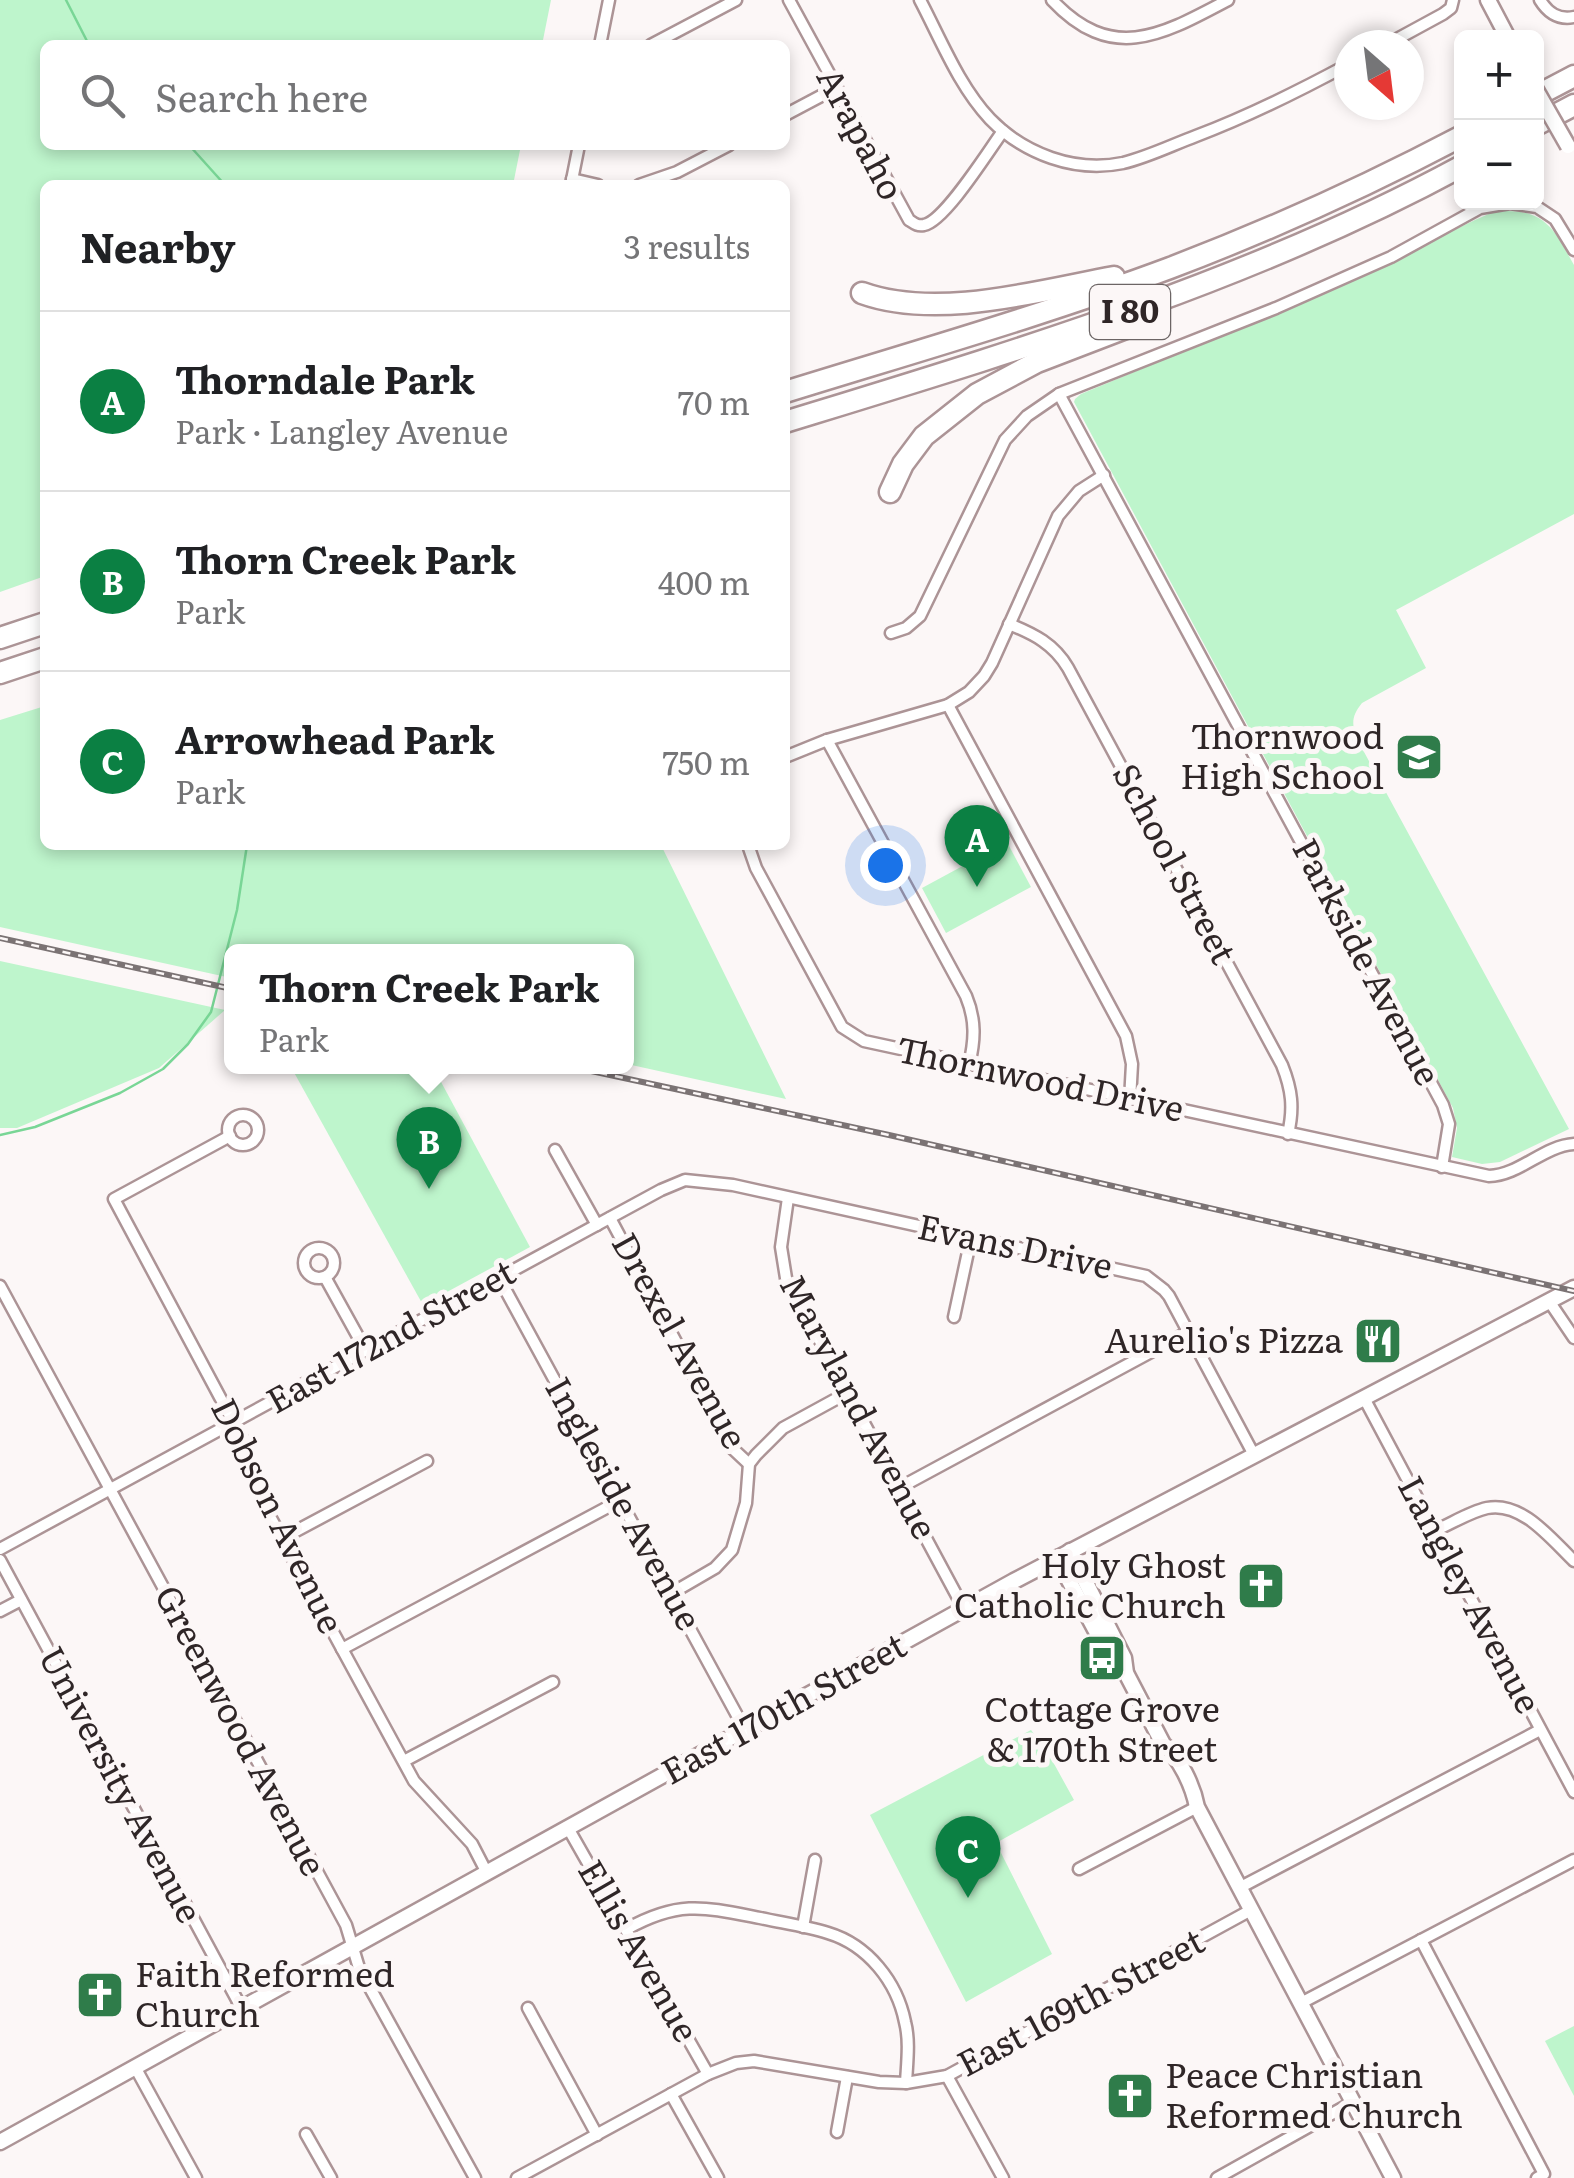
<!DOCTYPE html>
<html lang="en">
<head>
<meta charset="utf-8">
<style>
	body { margin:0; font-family:Literata,serif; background:#f6f6f6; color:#202124 }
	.controls { position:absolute; right:30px; top:30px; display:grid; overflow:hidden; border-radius:15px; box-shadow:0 5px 15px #0003 }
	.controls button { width:90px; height:90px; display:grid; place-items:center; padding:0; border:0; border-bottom:2px solid #e0e0e0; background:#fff; color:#202124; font:50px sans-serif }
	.compass { position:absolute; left:1334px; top:30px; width:90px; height:90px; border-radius:50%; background:#fff; box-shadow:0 5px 15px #0003; rotate:152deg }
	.you { position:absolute; left:885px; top:865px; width:35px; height:35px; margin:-25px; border:8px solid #fff; border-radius:50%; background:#1a73e8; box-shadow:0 0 0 15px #1a73e833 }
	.badge { display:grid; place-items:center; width:65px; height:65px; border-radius:50%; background:#0b8043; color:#fff; font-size:32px; font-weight:700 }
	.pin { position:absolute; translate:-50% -82px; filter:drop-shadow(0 2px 5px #0008) }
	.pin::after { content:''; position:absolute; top:52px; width:35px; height:30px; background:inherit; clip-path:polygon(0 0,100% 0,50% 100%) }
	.popup { position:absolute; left:224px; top:944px; width:410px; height:130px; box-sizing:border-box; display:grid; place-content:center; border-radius:15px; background:#fff; filter:drop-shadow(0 2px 8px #0005); font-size:32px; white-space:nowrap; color:#757577 }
	.popup b { font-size:38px; color:#202124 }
	.popup::after { content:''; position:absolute; left:50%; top:100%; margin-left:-20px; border:20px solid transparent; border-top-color:#fff }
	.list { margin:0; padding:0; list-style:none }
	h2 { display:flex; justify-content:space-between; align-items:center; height:130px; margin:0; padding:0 40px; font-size:42px }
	h2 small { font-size:32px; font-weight:400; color:#757577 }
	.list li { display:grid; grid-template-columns:65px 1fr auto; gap:30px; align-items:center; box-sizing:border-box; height:180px; padding:0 40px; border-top:2px solid #e0e0e0 }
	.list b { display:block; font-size:38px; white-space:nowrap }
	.list p { margin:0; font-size:32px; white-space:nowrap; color:#757577 }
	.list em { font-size:32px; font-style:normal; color:#757577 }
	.icon { flex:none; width:55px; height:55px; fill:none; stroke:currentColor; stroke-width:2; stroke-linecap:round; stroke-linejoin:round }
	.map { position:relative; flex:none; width:1574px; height:2178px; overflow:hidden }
	.search { position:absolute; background:#fff; box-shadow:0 5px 15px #0003; left:40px; top:40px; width:750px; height:110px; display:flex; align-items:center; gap:25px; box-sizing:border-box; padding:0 35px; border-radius:15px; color:#757577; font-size:38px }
	.panel { position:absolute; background:#fff; box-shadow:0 5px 15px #0003; left:40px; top:180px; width:750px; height:670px; border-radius:15px }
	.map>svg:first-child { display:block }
	.green { fill:#bef5cc }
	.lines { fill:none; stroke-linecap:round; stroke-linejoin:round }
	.stream { stroke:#79d696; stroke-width:2.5 }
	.minor-casing { stroke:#ac9496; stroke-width:15 }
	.tertiary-casing { stroke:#ac9496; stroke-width:19 }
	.motorway-casing { stroke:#ac9496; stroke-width:25 }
	.minor { stroke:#fff; stroke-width:10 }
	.tertiary { stroke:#fff; stroke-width:14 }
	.motorway { stroke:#fff; stroke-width:20 }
	.rail-casing { stroke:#7b7374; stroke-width:6 }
	.rail { stroke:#fcf7f7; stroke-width:2.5; stroke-dasharray:8; stroke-linecap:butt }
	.tertiary-bridge-casing { stroke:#ac9496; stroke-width:19; stroke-linecap:butt }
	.tertiary-bridge { stroke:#fff; stroke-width:14 }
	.labels { text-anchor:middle; stroke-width:10; stroke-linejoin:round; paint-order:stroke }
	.shield { fill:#fcf7f7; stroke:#6c6565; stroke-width:2.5 }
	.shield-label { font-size:32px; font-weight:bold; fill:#2f2627 }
	.street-label { font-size:35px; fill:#2f2627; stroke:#fcf7f7 }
	.poi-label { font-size:35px; fill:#2f2627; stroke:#fcf7f7; text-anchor:end }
</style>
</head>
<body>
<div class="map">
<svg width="1574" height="2178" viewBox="0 0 1574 2178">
	<rect width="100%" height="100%" fill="#fcf7f7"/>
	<g class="green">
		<polygon points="0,0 551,0 542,45 45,45 45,145 521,145 513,185 45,185 45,576 0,592"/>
		<path d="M1505,211c42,-1 51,22 69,54v249l-178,96 30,58 -64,35c-10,12 -11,21 -5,36l212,390 -69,33 -18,2 -30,-7 5,-29 -4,-20 -379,-706 1,-3 6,-5 236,-98 158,-76 16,-7z"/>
		<polygon points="45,706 45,845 661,845 786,1099 627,1064 626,952 232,952 231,978 0,927 0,720"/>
		<polygon points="1007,842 1031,887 946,933 922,888"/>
		<polygon points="0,961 225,1010 159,1068 17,1128 0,1128"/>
		<polygon points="291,1067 433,1067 530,1247 423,1305"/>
		<polygon points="1031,1730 1047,1751 1074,1800 996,1843 1052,1954 966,2002 870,1815"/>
		<polygon points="1574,2026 1574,2096 1545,2041"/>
	</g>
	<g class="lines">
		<g class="stream">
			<polyline points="66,0 89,45"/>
			<polyline points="189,145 225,185"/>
			<polyline points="0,1135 35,1127 120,1093 163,1069 188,1044 211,1012 237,910 247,845"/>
		</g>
		<g class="minor-casing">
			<g id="minor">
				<path d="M789,0l120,220c6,4 8,6 15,5 21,-4 65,-75 79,-94"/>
				<path d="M920,0c21,40 39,86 70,119 34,35 85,54 133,44 25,-6 49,-18 73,-27 53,-20 103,-45 153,-72"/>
				<path d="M1052,0c60,64 110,35 176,0"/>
				<path d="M1540,0c8,13 18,20 34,17"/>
				<polyline points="600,45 609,0"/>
				<polyline points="651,45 736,0"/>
				<polyline points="1386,45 1443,14 1451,8 1453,0"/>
				<polyline points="785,115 836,88"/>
				<polyline points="572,179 598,185"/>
				<polyline points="571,185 579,145"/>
				<polyline points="639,185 677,172 729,145"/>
				<polyline points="1059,394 1443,1105 1449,1124 1442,1167"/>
				<path d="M1009,624c25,10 45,20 59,44l214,397c10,25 12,43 6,69"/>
				<polyline points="891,633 906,628 920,616 1005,440 1027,416 1059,394 1276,308 1391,257 1480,208 1510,203 1537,207 1555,219 1574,250"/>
				<polyline points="948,705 1126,1036 1132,1064 1130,1100"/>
				<path d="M827,740l139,256c10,24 9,44 3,69"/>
				<polyline points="785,757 827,740 948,705 969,692 984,676 992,663 1058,516 1079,491 1104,475"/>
				<path d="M748,845l8,23 86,159 22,14 625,135c31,-1 54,-30 85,-32"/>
				<circle cx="243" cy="1130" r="15"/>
				<polyline points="230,1136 114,1199 245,1444 261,1500 414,1781 472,1844 487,1873"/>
				<polyline points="555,1150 597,1225"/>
				<polyline points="788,1198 781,1247 786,1278 964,1609"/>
				<polyline points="610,1218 733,1449 749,1464"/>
				<circle cx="319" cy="1263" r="15"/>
				<polyline points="325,1277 366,1351"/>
				<polyline points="499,1278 745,1730"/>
				<polyline points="0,1286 346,1925 359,1968 475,2178"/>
				<polyline points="1549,1301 1574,1338"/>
				<polyline points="954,1317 971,1238"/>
				<polyline points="1364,1398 1574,1792"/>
				<polyline points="899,1488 1188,1332"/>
				<path d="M1434,1531c17,-7 35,-19 53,-23 35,-7 64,31 87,53"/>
				<polyline points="281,1539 427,1461"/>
				<polyline points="0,1549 661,1190 685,1180 733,1185 1146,1276 1164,1290 1169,1296 1254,1455"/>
				<polyline points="0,1560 242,2009"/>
				<polyline points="672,1593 715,1568 732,1550 746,1503 749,1464 756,1455 783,1428 847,1393"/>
				<polyline points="0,1611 21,1600"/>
				<polyline points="342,1649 621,1500"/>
				<polyline points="404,1761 553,1682"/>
				<polyline points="568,1828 708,2074"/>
				<polyline points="1079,1869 1197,1807"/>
				<polyline points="1239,1888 1540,1730"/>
				<polyline points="803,1927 815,1860"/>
				<path d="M627,1929c52,-29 77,-22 133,-11 23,5 46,8 68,15 40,12 69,49 77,89 5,19 2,41 1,61"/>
				<polyline points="1421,1940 1544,2174 1537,2178"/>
				<polyline points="1301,2003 1574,1860"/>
				<polyline points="528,2008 597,2135"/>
				<polyline points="135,2067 196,2178"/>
				<polyline points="947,2076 1003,2178"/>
				<polyline points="671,2094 718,2178"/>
				<polyline points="837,2132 847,2077"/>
				<polyline points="306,2134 331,2178"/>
				<polyline points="517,2178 708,2074 736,2063 754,2061 879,2082 906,2083 947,2076 1251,1910"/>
				<polyline points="1217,2178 1353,2102"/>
			</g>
		</g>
		<g class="tertiary-casing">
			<g id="tertiary">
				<polyline points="1488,0 1508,38"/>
				<path d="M1070,1551l54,107 2,15 37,71c17,14 30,42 34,63l196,371"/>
				<polyline points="1057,1558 1114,1665 1126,1673"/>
				<polyline points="0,2142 1014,1581 1574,1288"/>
			</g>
		</g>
		<g class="motorway-casing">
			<g id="motorway">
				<polyline points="1536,96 1574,76"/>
				<polyline points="1536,125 1574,105"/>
				<path d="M862,293c75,27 176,-2 252,-16"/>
				<path d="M785,392c129,-40 259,-77 385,-124 100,-38 197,-82 292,-132"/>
				<path d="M785,422c231,-71 463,-140 677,-256"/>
				<polyline points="890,492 903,464 924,436 977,394 1037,362 1136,324"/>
				<polyline points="0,638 45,623"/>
				<polyline points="0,673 45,658"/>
			</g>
		</g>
		<use href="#minor" class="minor"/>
		<use href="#tertiary" class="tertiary"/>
		<use href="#motorway" class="motorway"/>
		<g class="rail-casing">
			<g id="rail">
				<polyline points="0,938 232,989"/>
				<polyline points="568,1066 889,1135 1574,1291"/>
			</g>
		</g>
		<use href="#rail" class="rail"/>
		<g class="tertiary-bridge-casing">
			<polyline id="tertiary-bridge" points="1536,90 1568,146"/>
		</g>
		<use href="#tertiary-bridge" class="tertiary-bridge"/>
	</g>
	<defs>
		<g id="school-square" transform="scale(2.5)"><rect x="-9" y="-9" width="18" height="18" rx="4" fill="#2f7c4a" stroke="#fcf7f7"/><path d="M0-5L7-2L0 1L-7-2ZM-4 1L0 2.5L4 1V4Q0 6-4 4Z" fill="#fff"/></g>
		<g id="restaurant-square" transform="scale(2.5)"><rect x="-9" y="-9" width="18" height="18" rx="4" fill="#2f7c4a" stroke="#fcf7f7"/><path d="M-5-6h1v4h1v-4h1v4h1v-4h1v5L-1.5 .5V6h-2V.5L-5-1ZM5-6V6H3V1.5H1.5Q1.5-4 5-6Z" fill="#fff"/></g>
		<g id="church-square" transform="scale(2.5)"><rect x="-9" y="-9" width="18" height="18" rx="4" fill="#2f7c4a" stroke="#fcf7f7"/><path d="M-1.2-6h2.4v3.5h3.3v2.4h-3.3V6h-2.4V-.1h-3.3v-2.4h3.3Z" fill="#fff"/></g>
		<g id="bus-square" transform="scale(2.5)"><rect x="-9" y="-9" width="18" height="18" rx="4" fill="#2f7c4a" stroke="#fcf7f7"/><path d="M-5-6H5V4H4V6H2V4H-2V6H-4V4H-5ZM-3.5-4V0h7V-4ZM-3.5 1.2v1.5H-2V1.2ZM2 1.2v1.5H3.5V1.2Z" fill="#fff"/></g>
	</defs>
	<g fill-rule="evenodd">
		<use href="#school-square" x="1419" y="757"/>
		<use href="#restaurant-square" x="1378" y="1341"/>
		<use href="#church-square" x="1261" y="1586"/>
		<use href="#bus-square" x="1102" y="1658"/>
		<use href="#church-square" x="100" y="1995"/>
		<use href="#church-square" x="1130" y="2096"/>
	</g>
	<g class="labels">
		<rect class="shield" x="1090" y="285" width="80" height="54" rx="8"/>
		<g class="shield-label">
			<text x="1130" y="323">I 80</text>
		</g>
		<g class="street-label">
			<text transform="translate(860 134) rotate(62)" y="12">Arapaho</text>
			<text transform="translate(1174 864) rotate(62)" y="12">School Street</text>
			<text transform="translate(1366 962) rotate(62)" y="12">Parkside Avenue</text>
			<text transform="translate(1040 1080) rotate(12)" y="12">Thornwood Drive</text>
			<text transform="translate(1015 1247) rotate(12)" y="12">Evans Drive</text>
			<text transform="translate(391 1337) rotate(-29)" y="12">East 172nd Street</text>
			<text transform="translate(679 1341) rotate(61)" y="12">Drexel Avenue</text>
			<text transform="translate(858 1407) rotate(62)" y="12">Maryland Avenue</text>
			<text transform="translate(623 1504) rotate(61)" y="12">Ingleside Avenue</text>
			<text transform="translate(277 1516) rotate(64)" y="12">Dobson Avenue</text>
			<text transform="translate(1469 1595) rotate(62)" y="12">Langley Avenue</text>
			<text transform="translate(784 1709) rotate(-29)" y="12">East 170th Street</text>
			<text transform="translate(240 1731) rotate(62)" y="12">Greenwood Avenue</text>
			<text transform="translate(120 1785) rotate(62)" y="12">University Avenue</text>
			<text transform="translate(638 1951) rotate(60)" y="12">Ellis Avenue</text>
			<text transform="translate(1081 2003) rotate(-28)" y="12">East 169th Street</text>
		</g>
		<g class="poi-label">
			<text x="1384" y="749">Thornwood<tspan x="1384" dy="40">High School</tspan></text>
			<text x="1343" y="1353">Aurelio's Pizza</text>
			<text x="1226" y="1578">Holy Ghost<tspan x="1226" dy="40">Catholic Church</tspan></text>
			<text x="1102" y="1722" text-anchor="middle">Cottage Grove<tspan x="1102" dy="40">&amp; 170th Street</tspan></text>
			<text x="135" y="1987" text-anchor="start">Faith Reformed<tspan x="135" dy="40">Church</tspan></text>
			<text x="1165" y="2088" text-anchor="start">Peace Christian<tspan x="1165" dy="40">Reformed Church</tspan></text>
		</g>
	</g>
</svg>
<div class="controls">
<button>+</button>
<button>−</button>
</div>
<svg class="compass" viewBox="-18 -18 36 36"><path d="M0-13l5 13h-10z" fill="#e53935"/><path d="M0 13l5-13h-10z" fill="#757577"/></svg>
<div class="you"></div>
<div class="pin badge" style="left:977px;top:887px">A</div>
<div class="pin badge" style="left:429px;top:1189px">B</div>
<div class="popup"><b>Thorn Creek Park</b>Park</div>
<div class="pin badge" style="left:968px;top:1898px">C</div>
<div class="search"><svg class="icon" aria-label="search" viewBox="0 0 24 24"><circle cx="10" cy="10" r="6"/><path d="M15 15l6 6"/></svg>Search here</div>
<section class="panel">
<h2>Nearby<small>3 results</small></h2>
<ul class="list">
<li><span class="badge">A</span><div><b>Thorndale Park</b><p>Park · Langley Avenue</p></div><em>70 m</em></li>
<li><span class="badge">B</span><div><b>Thorn Creek Park</b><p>Park</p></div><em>400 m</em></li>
<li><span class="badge">C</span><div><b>Arrowhead Park</b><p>Park</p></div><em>750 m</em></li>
</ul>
</section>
</div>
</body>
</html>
